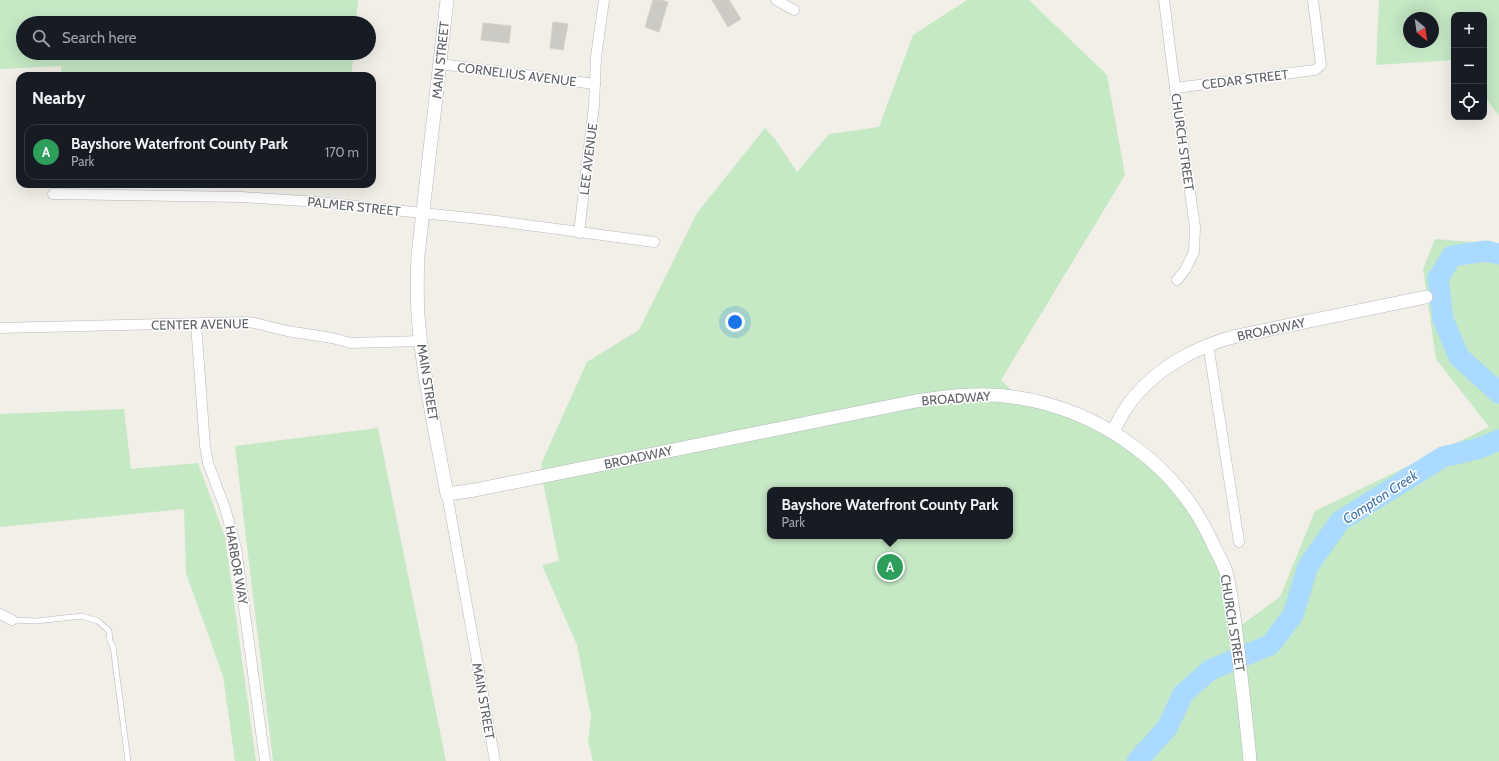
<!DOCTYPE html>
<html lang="en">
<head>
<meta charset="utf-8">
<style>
	body { margin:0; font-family:Cabin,sans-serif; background:#242831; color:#f1f3f6 }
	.controls { position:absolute; right:12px; top:12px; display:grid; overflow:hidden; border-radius:8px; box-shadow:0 4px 16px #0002 }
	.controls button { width:36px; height:36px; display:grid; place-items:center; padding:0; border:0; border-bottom:1px solid #363941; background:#171b24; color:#f1f3f6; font:20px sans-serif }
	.compass { position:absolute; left:1403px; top:12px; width:36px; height:36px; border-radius:50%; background:#171b24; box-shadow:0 4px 16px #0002; rotate:151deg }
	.you { position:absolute; left:735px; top:322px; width:14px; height:14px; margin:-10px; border:3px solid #fff; border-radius:50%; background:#1a73e8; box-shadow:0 0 0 6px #1a73e833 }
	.badge { display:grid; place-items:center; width:26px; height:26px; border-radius:50%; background:#d93025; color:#fff; font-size:13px; font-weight:700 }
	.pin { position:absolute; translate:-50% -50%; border:2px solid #fff; box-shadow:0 1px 4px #0006 }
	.popup { position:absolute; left:767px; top:487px; width:246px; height:52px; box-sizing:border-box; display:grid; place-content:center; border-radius:8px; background:#171b24; filter:drop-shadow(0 1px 3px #0005); font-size:13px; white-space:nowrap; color:#9ea1a6 }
	.popup b { font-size:15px; color:#f1f3f6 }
	.popup::after { content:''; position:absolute; left:50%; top:100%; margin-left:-8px; border:8px solid transparent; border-top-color:#171b24 }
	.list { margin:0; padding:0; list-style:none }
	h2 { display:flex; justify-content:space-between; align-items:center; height:52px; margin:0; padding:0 16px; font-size:17px }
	h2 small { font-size:13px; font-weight:400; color:#9ea1a6 }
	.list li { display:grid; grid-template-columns:26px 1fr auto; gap:12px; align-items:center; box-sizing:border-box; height:56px; margin:0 8px 8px; padding:0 8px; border:1px solid #363941; border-radius:12px }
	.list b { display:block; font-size:15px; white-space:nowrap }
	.list p { margin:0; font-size:13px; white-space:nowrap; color:#9ea1a6 }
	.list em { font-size:13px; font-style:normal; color:#9ea1a6 }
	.icon { flex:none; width:22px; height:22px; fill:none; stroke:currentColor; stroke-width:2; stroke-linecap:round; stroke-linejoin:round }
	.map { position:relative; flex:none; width:1499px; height:761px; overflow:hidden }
	.search { position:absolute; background:#171b24; box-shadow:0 4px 16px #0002; left:16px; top:16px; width:360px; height:44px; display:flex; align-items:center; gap:10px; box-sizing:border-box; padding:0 14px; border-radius:22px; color:#9ea1a6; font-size:15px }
	.panel { position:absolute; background:#171b24; box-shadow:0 4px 16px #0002; left:16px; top:72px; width:360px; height:116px; border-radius:12px }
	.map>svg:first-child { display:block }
	.green { fill:#c5e8c5; fill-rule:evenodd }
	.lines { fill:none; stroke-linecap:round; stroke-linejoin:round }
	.river { stroke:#aadaff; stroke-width:21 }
	.building { fill:#cccac5; stroke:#d6d1c6 }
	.service-casing { stroke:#b5b8bc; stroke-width:6 }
	.minor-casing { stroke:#b5b8bc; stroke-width:11 }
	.tertiary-casing { stroke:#b5b8bc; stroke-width:14 }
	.service { stroke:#fff; stroke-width:5 }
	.minor { stroke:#fff; stroke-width:10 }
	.tertiary { stroke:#fff; stroke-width:13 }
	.labels { text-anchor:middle; stroke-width:3; stroke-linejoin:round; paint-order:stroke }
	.street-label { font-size:13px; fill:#5f6368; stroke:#fff }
	.water-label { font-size:14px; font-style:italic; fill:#4174aa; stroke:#fff }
</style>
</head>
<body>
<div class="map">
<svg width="1499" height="761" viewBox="0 0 1499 761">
	<rect width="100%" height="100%" fill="#f1efe8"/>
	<g class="green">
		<polygon points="0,0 358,0 356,23 23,23 23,53 354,53 351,76 61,76 61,66 0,69"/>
		<path d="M967,0h62l78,75 18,100 -124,205 21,21 30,4 95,52 56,67 31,86 2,19 44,-32 35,-86 174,-84 -53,-68 -13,-90 12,-30 63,5 1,-1v518h-906l-5,-20 3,-25 -14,-71 -35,-80 17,-4 -17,-84 2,-1 -3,-12 46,-102 52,-32 58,-117 68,-85 10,11 22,33 32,-38 50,-7 34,-92zM770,490h240v46h-240z"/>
		<path d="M1379,0h120v116l-15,-20v-81h-30v45l-78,5zM1409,18h24v24h-24z"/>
		<polygon points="124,409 131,469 198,463 225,537 256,761 235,761 223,676 186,573 184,509 0,527 0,414"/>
		<polygon points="378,428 446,761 273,761 235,446"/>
	</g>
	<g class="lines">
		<g class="river">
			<polyline points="1499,254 1486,251 1452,256 1438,278 1443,319 1459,357 1499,393"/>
			<polyline points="1137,761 1167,728 1183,694 1210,670 1270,645 1293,615 1308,566 1340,521 1443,457 1480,448 1499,440"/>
		</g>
	</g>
	<g class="building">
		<polygon points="653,0 661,0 668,2 659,32 645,27"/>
		<polygon points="712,0 729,0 741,19 728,27"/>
		<polygon points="553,22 568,24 563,50 550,48"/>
		<polygon points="483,23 511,26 509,43 481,40"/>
	</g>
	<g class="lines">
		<g class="service-casing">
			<polyline id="service" points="12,620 36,621 82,616 98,621 109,631 110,641 113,646 128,761"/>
		</g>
		<g class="minor-casing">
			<g id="minor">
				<polyline points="776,0 794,10"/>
				<polyline points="1164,0 1175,88 1195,227 1194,252 1185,270 1177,280"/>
				<polyline points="440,64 595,84"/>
				<polyline points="1175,88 1315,70 1321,65 1313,0"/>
				<polyline points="53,194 242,197 318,202 489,220 654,242"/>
				<polyline points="579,233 594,105 596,57 604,0"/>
				<polyline points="196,324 205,446 208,463 225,508 236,548 265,761"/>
				<polyline points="0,328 246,322 255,323 287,331 332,338 351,343 421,341"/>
				<polyline points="1208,344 1239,542"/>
				<polyline points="447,494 495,761"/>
				<polyline points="0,614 12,620"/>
			</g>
		</g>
		<g class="tertiary-casing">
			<g id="tertiary">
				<path d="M447,0l-29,255c-1,21 -1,41 0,61 5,60 18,119 29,178l28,-4 441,-89c33,-5 64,-9 97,-4 85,12 163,66 199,145 4,10 11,20 14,30 7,29 10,58 13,87 4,34 8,68 11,102"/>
				<path d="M1113,432c4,-8 8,-17 13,-24 25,-37 69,-62 111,-72l189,-39"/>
			</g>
		</g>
		<use href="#service" class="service"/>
		<use href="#minor" class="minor"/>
		<use href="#tertiary" class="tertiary"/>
	</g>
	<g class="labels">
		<g class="street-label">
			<text transform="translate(440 60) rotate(-84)" y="5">MAIN STREET</text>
			<text transform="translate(517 74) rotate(7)" y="5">CORNELIUS AVENUE</text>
			<text transform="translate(1245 79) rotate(-7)" y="5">CEDAR STREET</text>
			<text transform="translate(1183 142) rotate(82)" y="5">CHURCH STREET</text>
			<text transform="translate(588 159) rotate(-83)" y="5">LEE AVENUE</text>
			<text transform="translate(354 206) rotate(6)" y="5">PALMER STREET</text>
			<text transform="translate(200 324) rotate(-1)" y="5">CENTER AVENUE</text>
			<text transform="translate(1271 329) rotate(-12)" y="5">BROADWAY</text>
			<text transform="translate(428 382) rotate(81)" y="5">MAIN STREET</text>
			<text transform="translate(956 398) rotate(-4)" y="5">BROADWAY</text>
			<text transform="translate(638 457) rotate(-12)" y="5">BROADWAY</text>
			<text transform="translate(237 565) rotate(80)" y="5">HARBOR WAY</text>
			<text transform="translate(1233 623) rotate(81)" y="5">CHURCH STREET</text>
			<text transform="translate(484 701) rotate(80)" y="5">MAIN STREET</text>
		</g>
		<g class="water-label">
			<text transform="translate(1380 497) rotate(-33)" y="5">Compton Creek</text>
		</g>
	</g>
</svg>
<div class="controls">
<button>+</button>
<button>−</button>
<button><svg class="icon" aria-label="locate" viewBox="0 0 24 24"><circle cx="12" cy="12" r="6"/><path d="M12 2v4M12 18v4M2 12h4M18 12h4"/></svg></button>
</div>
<svg class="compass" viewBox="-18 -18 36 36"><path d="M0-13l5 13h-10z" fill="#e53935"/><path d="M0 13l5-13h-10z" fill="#9ea1a6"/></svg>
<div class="you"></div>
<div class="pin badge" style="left:890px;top:567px;background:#2e9e5b">A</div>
<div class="popup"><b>Bayshore Waterfront County Park</b>Park</div>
<div class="search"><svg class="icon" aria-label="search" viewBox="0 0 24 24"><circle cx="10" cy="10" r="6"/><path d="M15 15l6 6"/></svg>Search here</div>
<section class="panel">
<h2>Nearby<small></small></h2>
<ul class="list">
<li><span class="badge" style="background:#2e9e5b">A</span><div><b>Bayshore Waterfront County Park</b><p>Park</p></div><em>170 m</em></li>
</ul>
</section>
</div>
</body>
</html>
